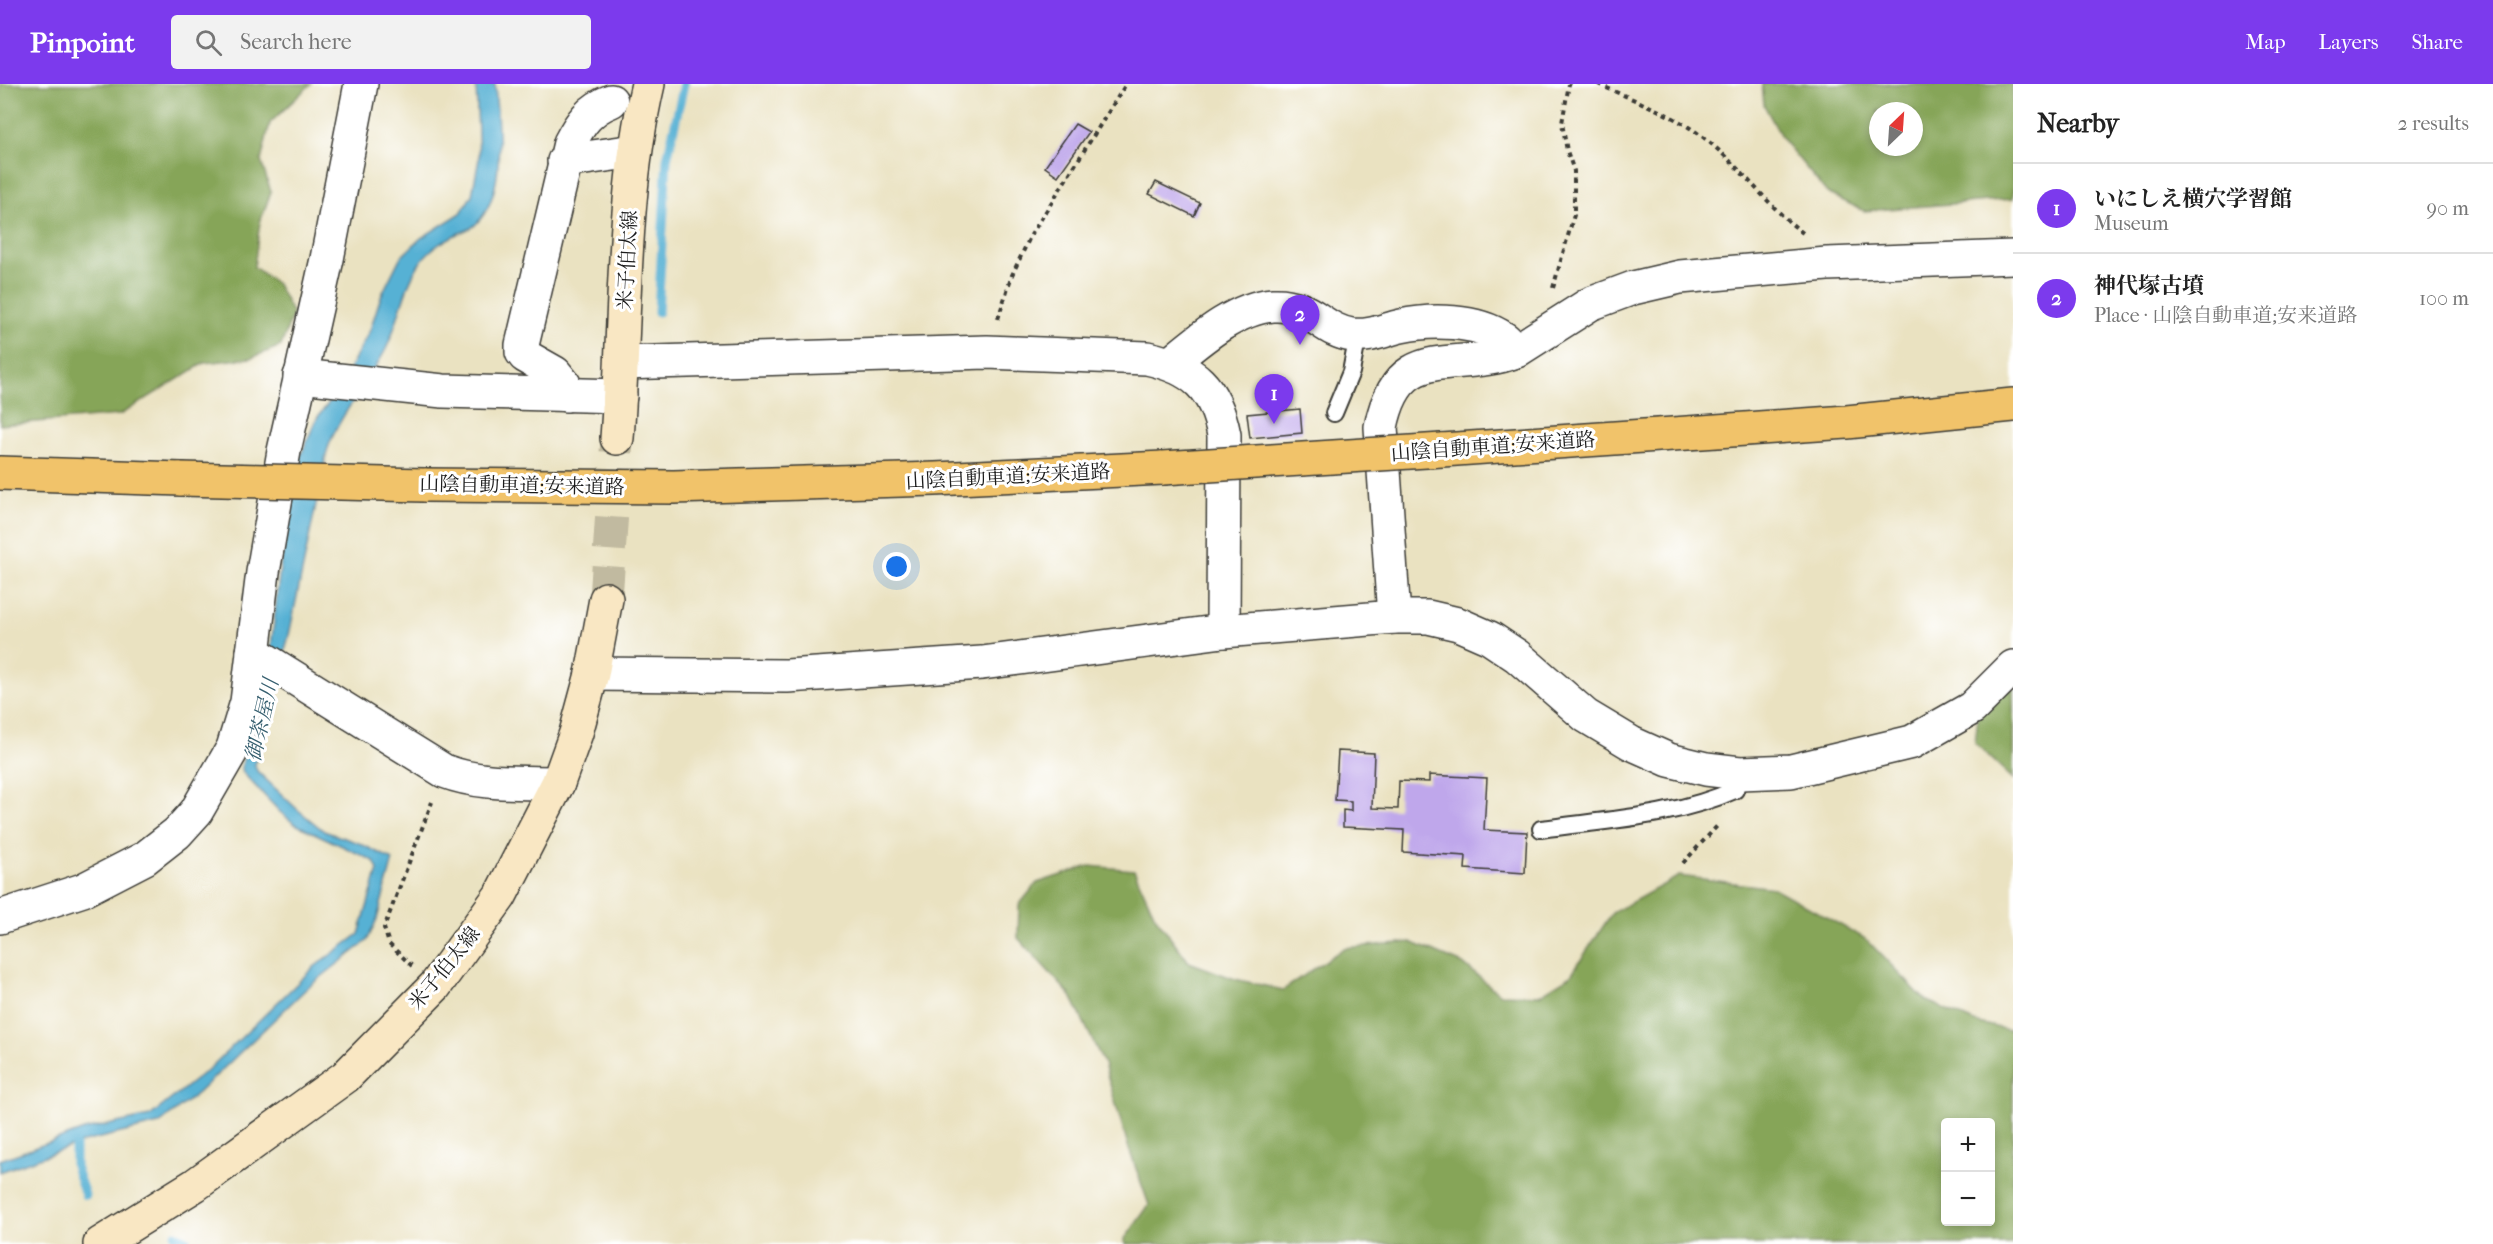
<!DOCTYPE html>
<html lang="en">
<head>
<meta charset="utf-8">
<style>
	body { margin:0; font-family:"IM FELL French Canon","Noto Serif JP",serif; background:#f2f2f2; color:#222 }
	.controls { position:absolute; right:18px; bottom:18px; display:grid; overflow:hidden; border-radius:6px; box-shadow:0 3px 9px #0003 }
	.controls button { width:54px; height:54px; display:grid; place-items:center; padding:0; border:0; border-bottom:2px solid #e0e0e0; background:#fff; color:#222; font:30px sans-serif }
	.compass { position:absolute; left:1869px; top:18px; width:54px; height:54px; border-radius:50%; background:#fff; box-shadow:0 3px 9px #0003; rotate:25deg }
	.you { position:absolute; left:897px; top:483px; width:21px; height:21px; margin:-15px; border:4px solid #fff; border-radius:50%; background:#1a73e8; box-shadow:0 0 0 9px #1a73e833 }
	.badge { display:grid; place-items:center; width:39px; height:39px; border-radius:50%; background:#7c3aed; color:#fff; font-size:20px; font-weight:700 }
	.pin { position:absolute; translate:-50% -50px; filter:drop-shadow(0 2px 3px #0008) }
	.pin::after { content:''; position:absolute; top:32px; width:21px; height:18px; background:inherit; clip-path:polygon(0 0,100% 0,50% 100%) }
	.list { margin:0; padding:0; list-style:none }
	h2 { display:flex; justify-content:space-between; align-items:center; height:78px; margin:0; padding:0 24px; font-size:26px }
	h2 small { font-size:20px; font-weight:400; color:#767676 }
	.list li { display:grid; grid-template-columns:39px 1fr auto; gap:18px; align-items:center; box-sizing:border-box; height:90px; padding:0 24px; border-top:2px solid #e0e0e0 }
	.list b { display:block; font-size:22px; white-space:nowrap }
	.list p { margin:0; font-size:20px; white-space:nowrap; color:#767676 }
	.list em { font-size:20px; font-style:normal; color:#767676 }
	.icon { flex:none; width:33px; height:33px; fill:none; stroke:currentColor; stroke-width:2; stroke-linecap:round; stroke-linejoin:round }
	.map { position:relative; flex:none; width:2013px; height:1160px; overflow:hidden }
	header { display:flex; align-items:center; gap:36px; box-sizing:border-box; height:84px; padding:0 30px; background:#7c3aed; color:#fff }
	header strong { font-size:28px }
	nav { display:flex; gap:33px; margin-inline-start:auto; font-size:21px }
	.search { width:420px; height:54px; background:#f2f2f2; display:flex; align-items:center; gap:15px; box-sizing:border-box; padding:0 21px; border-radius:6px; color:#767676; font-size:22px }
	main { display:flex }
	aside { flex:1; background:#fff }
	.map>svg:first-child { display:block }
	.forest { fill:#86a558; stroke:#51603a; stroke-width:1.5; fill-rule:evenodd }
	.water { fill:#56b1d4; stroke:#396678; stroke-width:1.5 }
	.lines { fill:none; stroke-linecap:round; stroke-linejoin:round }
	.stream { stroke:#56b1d4; stroke-width:9 }
	.building { fill:#bfa7eb }
	.secondary-tunnel { stroke:#c1baa0; stroke-width:33; stroke-dasharray:33 16; stroke-linecap:butt }
	.lane-casing { stroke:#3b3a35; stroke-width:20 }
	.street-casing { stroke:#3b3a35; stroke-width:36 }
	.secondary-casing { stroke:#3b3a35; stroke-width:36 }
	.highway-casing { stroke:#3b3a35; stroke-width:36 }
	.path { stroke:#3b3a35; stroke-width:4; stroke-dasharray:4.5 4.5; stroke-linecap:butt }
	.lane { stroke:#fff; stroke-width:16 }
	.street { stroke:#fff; stroke-width:33 }
	.secondary { stroke:#f9e7c3; stroke-width:33 }
	.highway { stroke:#f1c36a; stroke-width:33 }
	.highway-bridge-casing { stroke:#3b3a35; stroke-width:36; stroke-linecap:butt }
	.highway-bridge { stroke:#f1c36a; stroke-width:33 }
	.labels { text-anchor:middle; stroke-width:6; stroke-linejoin:round; paint-order:stroke }
	.street-label { font-size:20px; fill:#1c1c1c; stroke:#fff }
	.water-label { font-size:21px; font-style:italic; fill:#365f6f; stroke:#fff }
</style>
</head>
<body>
<header>
<strong>Pinpoint</strong>
<div class="search"><svg class="icon" aria-label="search" viewBox="0 0 24 24"><circle cx="10" cy="10" r="6"/><path d="M15 15l6 6"/></svg>Search here</div>
<nav><a>Map</a><a>Layers</a><a>Share</a></nav>
</header>
<main>
<div class="map">
<svg width="2013" height="1160" viewBox="0 0 2013 1160">
	<rect width="100%" height="100%" fill="#fff"/>
	<filter id="ink" filterUnits="userSpaceOnUse"><feTurbulence type="fractalNoise" baseFrequency=".0167" numOctaves="2"/><feDisplacementMap in="SourceGraphic" scale="12" xChannelSelector="R" yChannelSelector="G"/><feConvolveMatrix kernelMatrix="1 2 1 2 8 2 1 2 1" color-interpolation-filters="sRGB"/></filter>
	<filter id="wash" filterUnits="userSpaceOnUse"><feTurbulence type="fractalNoise" baseFrequency=".008" numOctaves="4" result="noise"/><feDisplacementMap in="SourceGraphic" scale="24" xChannelSelector="R" yChannelSelector="G"/><feGaussianBlur stdDeviation="1.35" result="paint"/><feColorMatrix in="noise" values="0 0 0 0 0 0 0 0 0 0 0 0 0 0 0 0 0 1.4 0 .05"/><feComposite in="paint" operator="in"/></filter>
	<g filter="url(#wash)">
		<rect width="100%" height="100%" fill="#eae2c1"/>
		<g class="forest">
			<polygon points="0,0 311,0 270,39 261,77 271,108 260,138 254,183 277,200 293,230 281,262 251,274 204,279 120,331 0,341"/>
			<path d="M1762,0h251v115l-149,12 -37,-18 -44,-53 -19,-35zM1878,27h36v36h-36z"/>
			<polygon points="2013,597 2013,695 1975,659 1978,632"/>
			<path d="M1089,782l45,4 21,46 34,46 46,17 48,11 61,-42 67,-6 52,22 37,30 39,1 31,-19 42,-63 67,-37 95,12 92,51 59,61 49,22 34,8 5,-3v217h-887l-2,-4 25,-35 -20,-56 -25,-85 -33,-68 -53,-58 1,-33 18,-22zM1990,1038v100h-44v-100z"/>
		</g>
		<path class="water" d="M476,0h19c2,41 14,109 -20,141 -4,4 -11,6 -16,8 -14,7 -27,14 -37,27 -19,26 -22,60 -36,89 -18,35 -47,65 -59,102l-38,184 -34,130 2,6 40,38 27,22 35,12 34,17 -16,59 -10,22 -60,47 -109,105 -39,31 -72,17 -87,31v-12l84,-30 66,-14 61,-49 103,-100 45,-33 19,-64 -4,-9 -79,-37 -15,-12 -36,-38 -3,-6 27,-94 12,-106 20,-111 17,-39 20,-26 33,-62 11,-34 19,-38 21,-20 40,-25 11,-18 7,-36z"/>
		<g class="lines">
			<g class="stream">
				<polyline points="658,228 667,75 684,0"/>
				<polyline points="75,1056 75,1082 85,1111"/>
				<polyline points="175,1151 185,1155 188,1160"/>
			</g>
		</g>
		<g id="blocks">
			<g class="building">
				<polygon points="1075,40 1089,48 1058,92 1045,83"/>
				<polygon points="1156,98 1200,119 1194,132 1149,110"/>
				<polygon points="1300,325 1302,349 1250,354 1247,330"/>
				<polygon points="1338,667 1374,669 1372,724 1398,725 1399,697 1429,698 1429,691 1487,694 1484,746 1527,748 1525,789 1465,785 1466,772 1403,768 1404,746 1343,743 1343,726 1351,727 1351,717 1335,716"/>
			</g>
		</g>
	</g>
	<g filter="url(#ink)">
		<use href="#blocks" fill-opacity="0" stroke="#3b3a35" stroke-width="1.5"/>
		<g class="lines">
			<polyline class="secondary-tunnel" points="606,515 617,354"/>
			<g class="lane-casing">
				<g id="lane">
					<polyline points="1334,329 1351,288 1358,251"/>
					<path d="M1541,745c64,-9 134,-12 194,-39l5,-17"/>
				</g>
			</g>
			<g class="street-casing">
				<g id="street">
					<polyline points="564,77 635,67"/>
					<path d="M622,279l365,-11 160,6c47,10 68,30 77,77l-1,196"/>
					<path d="M1171,279c28,-23 64,-55 102,-58 38,-2 49,26 79,30 18,2 32,-5 49,-9 30,-7 76,-6 102,12 5,3 9,9 13,13"/>
					<polyline points="300,292 443,307 620,312"/>
					<path d="M566,311l-2,-11 -9,-11 -30,-17 -3,-4v-7l48,-202c10,-20 20,-34 41,-42"/>
					<path d="M1394,533l-13,-190c18,-90 75,-52 135,-76l74,-47 43,-16 47,-11 147,-13 186,-7"/>
					<path d="M253,568l191,119c36,14 75,11 114,12"/>
					<polyline points="592,590 787,592 982,579 1223,547 1394,533 1428,533 1458,540 1490,554 1517,572 1586,632 1631,659 1669,676 1706,685 1740,689 1791,687 1912,658 1972,624 2013,583"/>
					<polyline points="0,833 83,806 145,774 177,749 196,728 233,664 247,618 263,488 284,367 327,175 361,0"/>
				</g>
			</g>
			<g class="secondary-casing">
				<g id="secondary">
					<path d="M617,354c9,-118 4,-238 31,-354"/>
					<polyline points="100,1160 195,1101 345,993 435,902 500,812 558,699 576,649 592,590 606,515"/>
				</g>
			</g>
			<g class="highway-casing">
				<g id="highway">
					<polyline points="1442,366 1847,338 2013,321"/>
					<polyline points="0,389 181,395"/>
					<polyline points="424,401 674,403 935,395 1163,384"/>
				</g>
			</g>
			<g class="path">
				<path d="M1598,0c43,20 80,30 117,63 31,27 55,61 88,86"/>
				<polyline points="1553,204 1574,131 1574,87 1567,67 1562,39 1569,0"/>
				<polyline points="998,235 1012,191 1031,151 1126,0"/>
				<polyline points="1683,779 1719,740"/>
				<polyline points="412,882 389,860 384,844 432,718"/>
			</g>
			<use href="#lane" class="lane"/>
			<use href="#street" class="street"/>
			<use href="#secondary" class="secondary"/>
			<use href="#highway" class="highway"/>
			<g class="highway-bridge-casing">
				<g id="highway-bridge">
					<polyline points="1163,384 1442,366"/>
					<polyline points="181,395 424,401"/>
				</g>
			</g>
			<use href="#highway-bridge" class="highway-bridge"/>
		</g>
	</g>
	<g class="labels">
		<g class="street-label">
			<text transform="translate(627 176) rotate(-87)" y="7">米子伯太線</text>
			<text transform="translate(1493 362) rotate(-4)" y="7">山陰自動車道;安来道路</text>
			<text transform="translate(1008 392) rotate(-3)" y="7">山陰自動車道;安来道路</text>
			<text transform="translate(522 401) rotate(1)" y="7">山陰自動車道;安来道路</text>
			<text transform="translate(444 884) rotate(-51)" y="7">米子伯太線</text>
		</g>
		<g class="water-label">
			<text transform="translate(262 636) rotate(-77)" y="7">御茶屋川</text>
		</g>
	</g>
</svg>
<div class="controls">
<button>+</button>
<button>−</button>
</div>
<svg class="compass" viewBox="-18 -18 36 36"><path d="M0-13l5 13h-10z" fill="#e53935"/><path d="M0 13l5-13h-10z" fill="#767676"/></svg>
<div class="you"></div>
<div class="pin badge" style="left:1274px;top:340px">1</div>
<div class="pin badge" style="left:1300px;top:261px">2</div>
</div>
<aside>
<h2>Nearby<small>2 results</small></h2>
<ul class="list">
<li><span class="badge">1</span><div><b>いにしえ横穴学習館</b><p>Museum</p></div><em>90 m</em></li>
<li><span class="badge">2</span><div><b>神代塚古墳</b><p>Place · 山陰自動車道;安来道路</p></div><em>100 m</em></li>
</ul>
</aside>
</main>
</body>
</html>
